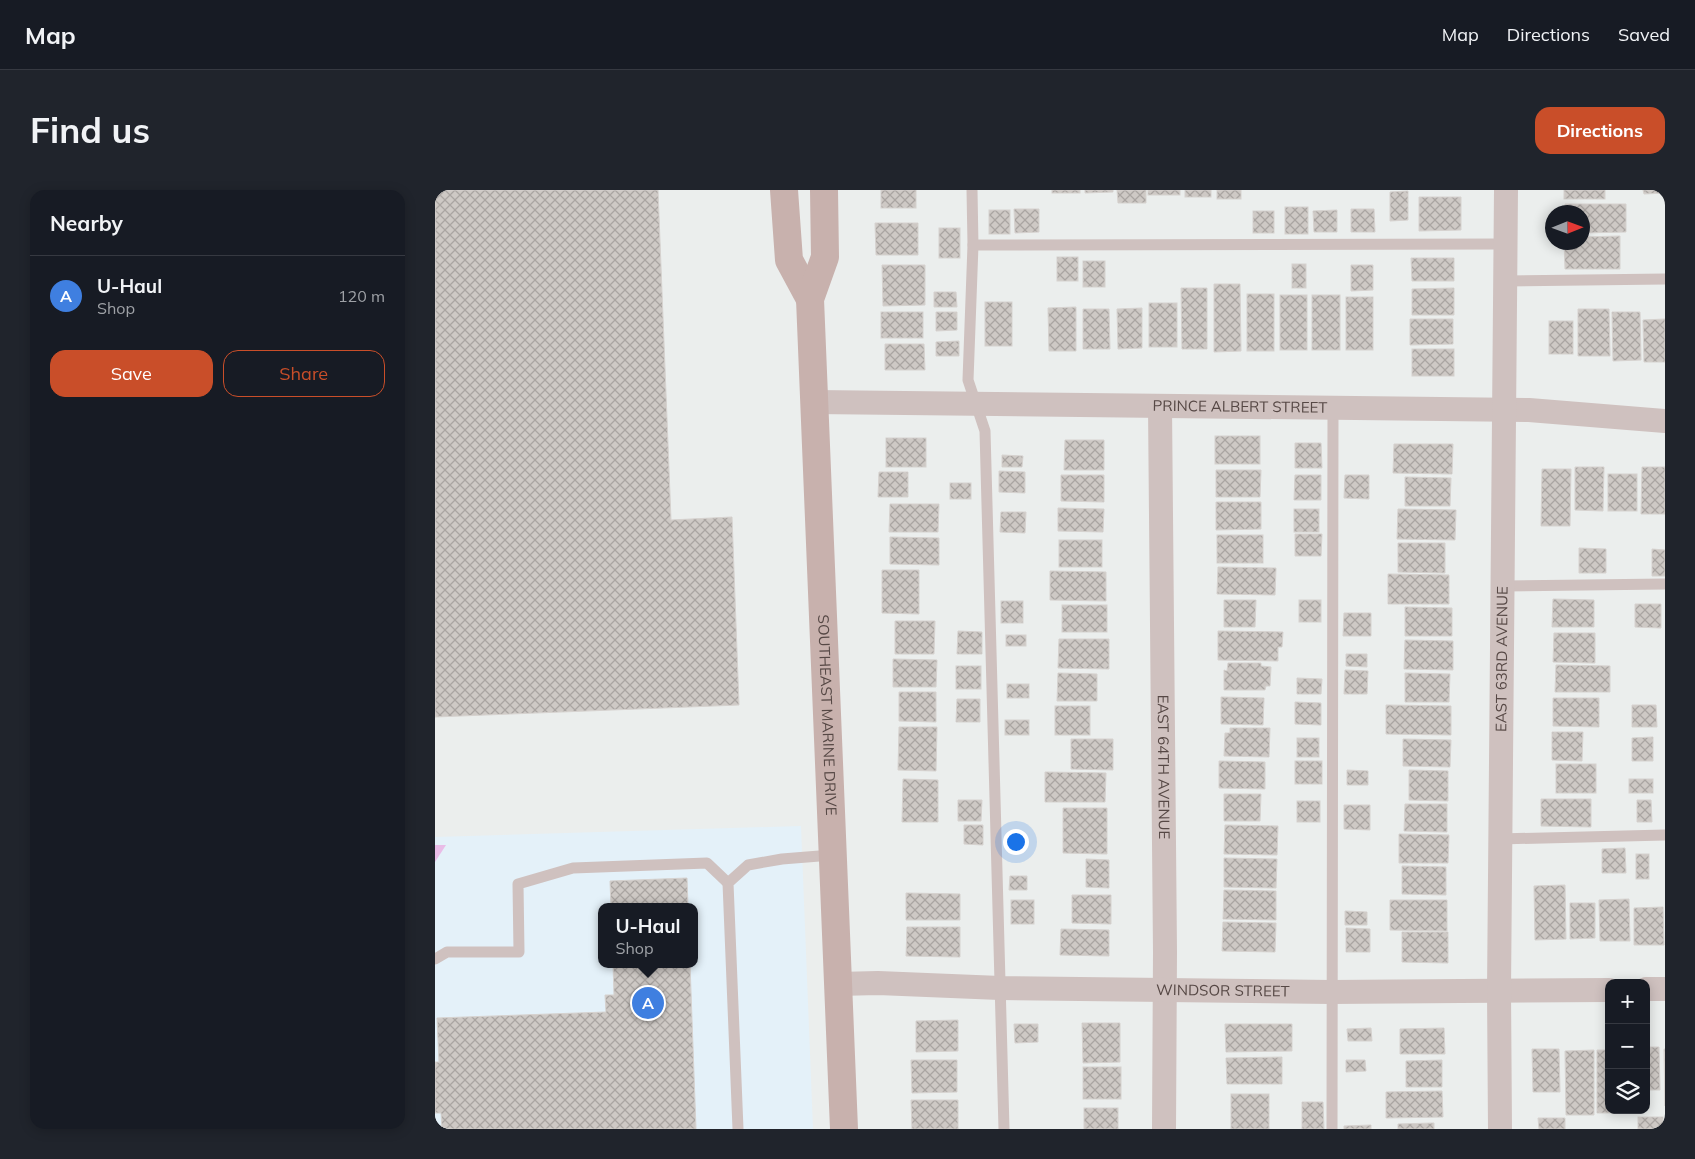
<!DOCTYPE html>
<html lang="en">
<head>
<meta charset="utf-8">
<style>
	body { margin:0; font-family:Mulish,sans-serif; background:#20242c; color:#f1f3f6 }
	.controls { position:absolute; right:15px; bottom:15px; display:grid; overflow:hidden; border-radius:10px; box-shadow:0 2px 12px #0003 }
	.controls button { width:45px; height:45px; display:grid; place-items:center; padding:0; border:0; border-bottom:1px solid #363941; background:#171b24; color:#f1f3f6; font:25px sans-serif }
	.compass { position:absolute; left:1110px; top:15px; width:45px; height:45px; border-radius:50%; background:#171b24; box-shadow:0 2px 12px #0003; rotate:89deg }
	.you { position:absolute; left:580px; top:651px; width:18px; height:18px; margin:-12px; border:4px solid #fff; border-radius:50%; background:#1a73e8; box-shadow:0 0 0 8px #1a73e833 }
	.badge { display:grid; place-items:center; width:32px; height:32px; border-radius:50%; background:#c94e29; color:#fff; font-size:16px; font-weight:700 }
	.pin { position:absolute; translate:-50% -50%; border:2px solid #fff; box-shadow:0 1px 5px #0006 }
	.popup { position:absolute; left:163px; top:713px; width:100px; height:65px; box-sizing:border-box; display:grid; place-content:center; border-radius:10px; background:#171b24; filter:drop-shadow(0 1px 4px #0005); font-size:16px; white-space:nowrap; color:#9ea1a6 }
	.popup b { font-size:19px; color:#f1f3f6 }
	.popup::after { content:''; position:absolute; left:50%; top:100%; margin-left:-10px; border:10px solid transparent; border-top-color:#171b24 }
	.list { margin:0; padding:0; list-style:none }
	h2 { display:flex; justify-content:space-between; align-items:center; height:65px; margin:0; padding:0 20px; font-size:21px }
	h2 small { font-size:16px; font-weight:400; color:#9ea1a6 }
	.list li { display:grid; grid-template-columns:32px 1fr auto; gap:15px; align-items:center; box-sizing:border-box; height:80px; padding:0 20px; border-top:1px solid #363941 }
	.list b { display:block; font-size:19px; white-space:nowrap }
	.list p { margin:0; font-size:16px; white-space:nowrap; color:#9ea1a6 }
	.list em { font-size:16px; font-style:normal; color:#9ea1a6 }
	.actions { display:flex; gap:10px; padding:15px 20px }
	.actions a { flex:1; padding:11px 0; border:1px solid #c94e29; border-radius:15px; text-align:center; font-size:18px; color:#c94e29 }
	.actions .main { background:#c94e29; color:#fff }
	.icon { flex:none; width:28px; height:28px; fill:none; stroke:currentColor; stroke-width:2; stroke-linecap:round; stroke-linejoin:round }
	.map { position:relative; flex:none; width:1230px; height:939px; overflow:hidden; border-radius:15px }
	header { display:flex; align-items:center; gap:30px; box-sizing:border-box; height:70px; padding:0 25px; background:#171b24; border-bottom:1px solid #363941 }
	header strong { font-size:24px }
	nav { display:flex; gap:28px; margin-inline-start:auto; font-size:18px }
	.intro { display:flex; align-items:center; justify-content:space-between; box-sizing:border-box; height:120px; padding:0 30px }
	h1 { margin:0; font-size:35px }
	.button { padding:12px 22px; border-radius:15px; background:#c94e29; color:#fff; font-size:18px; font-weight:700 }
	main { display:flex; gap:30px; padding:0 30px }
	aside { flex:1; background:#171b24; border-radius:15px; box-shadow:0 2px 12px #0003 }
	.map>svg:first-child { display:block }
	.commercial { fill:#e4f1f9; fill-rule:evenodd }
	.grass { fill:#e9bce7 }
	.building { fill:url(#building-cross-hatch); stroke:#d6d2cf }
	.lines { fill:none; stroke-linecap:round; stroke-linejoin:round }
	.service { stroke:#cfc1bf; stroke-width:11 }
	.minor { stroke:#cfc1bf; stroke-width:24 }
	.primary { stroke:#c8b1ad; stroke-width:28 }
	.labels { text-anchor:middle; stroke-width:4; stroke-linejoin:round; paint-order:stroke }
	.street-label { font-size:15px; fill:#564845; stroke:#fff }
</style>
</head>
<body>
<header>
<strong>Map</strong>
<nav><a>Map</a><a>Directions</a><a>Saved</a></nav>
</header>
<div class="intro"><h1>Find us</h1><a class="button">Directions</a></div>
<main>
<aside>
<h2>Nearby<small></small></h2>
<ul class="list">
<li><span class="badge" style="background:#3f7fe0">A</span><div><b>U-Haul</b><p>Shop</p></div><em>120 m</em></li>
</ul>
<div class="actions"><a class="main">Save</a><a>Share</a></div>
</aside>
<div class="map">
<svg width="1230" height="939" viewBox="0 0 1230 939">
	<defs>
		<pattern id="building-cross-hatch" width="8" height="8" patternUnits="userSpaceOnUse" patternTransform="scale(1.25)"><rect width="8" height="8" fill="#cec9c5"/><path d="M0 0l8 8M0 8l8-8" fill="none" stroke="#aaa5a2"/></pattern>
	</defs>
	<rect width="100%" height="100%" fill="#ebeeed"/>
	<path class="commercial" d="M366,636l12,303h-378v-292zM167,717h92v57h-92z"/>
	<polygon class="grass" points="0,655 11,655 0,672"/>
	<g class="building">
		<polygon points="0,0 223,0 236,330 297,327 304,515 0,527"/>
		<rect x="446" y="0" width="35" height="18"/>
		<rect x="617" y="0" width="28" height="3"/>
		<polygon points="650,0 678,0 678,2 650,3"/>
		<polygon points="682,0 711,0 711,13 683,13"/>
		<rect x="713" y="0" width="32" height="5"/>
		<rect x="750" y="0" width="26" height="7"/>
		<rect x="782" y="0" width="24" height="9"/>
		<rect x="1129" y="0" width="41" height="9"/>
		<polygon points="1208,0 1230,0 1230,3 1209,4"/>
		<polygon points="973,1 973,30 955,31 955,2"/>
		<polygon points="984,7 1026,7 1026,40 984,41"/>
		<polygon points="1130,14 1191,14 1191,42 1148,43 1148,22 1130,22"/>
		<rect x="850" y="17" width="23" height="27"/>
		<polygon points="579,19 604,19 604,42 580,43"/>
		<polygon points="916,19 939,19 940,42 916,42"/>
		<rect x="554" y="20" width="21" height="24"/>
		<polygon points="902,20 902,42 879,42 878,21"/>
		<rect x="818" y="21" width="21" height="22"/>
		<polygon points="440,33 483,33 483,65 441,65"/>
		<rect x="504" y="38" width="21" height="30"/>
		<polygon points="1185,46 1185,79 1130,79 1129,52 1148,52 1148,47"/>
		<rect x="622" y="67" width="21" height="24"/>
		<polygon points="976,68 1019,68 1019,91 977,91"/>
		<rect x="648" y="71" width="22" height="26"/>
		<rect x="857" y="74" width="14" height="24"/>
		<polygon points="447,75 490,75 490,115 448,116"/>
		<polygon points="916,75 938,75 938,100 916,101"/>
		<polygon points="779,94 805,94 806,161 779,162"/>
		<polygon points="746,98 772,98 772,159 747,159"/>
		<polygon points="1019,98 1019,125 977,125 977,99"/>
		<polygon points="499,102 521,102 522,117 499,117"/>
		<rect x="812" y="104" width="27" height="57"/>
		<rect x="845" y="105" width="27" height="55"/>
		<rect x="877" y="105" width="28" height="55"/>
		<rect x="911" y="107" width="27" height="53"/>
		<rect x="550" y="112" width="27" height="44"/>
		<rect x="714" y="113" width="28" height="44"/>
		<polygon points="641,117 641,161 614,161 613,118"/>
		<polygon points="707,118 707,158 683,159 682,119"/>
		<polygon points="648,119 674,119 675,159 648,159"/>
		<polygon points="1143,119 1174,119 1175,166 1143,166"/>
		<rect x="446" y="122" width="42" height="26"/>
		<polygon points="501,122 522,122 522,140 501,141"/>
		<polygon points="1177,122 1205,122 1206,170 1178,171"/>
		<polygon points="975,129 1018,129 1018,154 975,155"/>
		<polygon points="1230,129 1230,172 1209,172 1208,130"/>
		<rect x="1114" y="131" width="24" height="33"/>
		<polygon points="524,151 524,166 501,166 501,152"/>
		<polygon points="450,154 489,154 490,180 450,180"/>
		<rect x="977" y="159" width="42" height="27"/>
		<rect x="780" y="246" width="45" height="28"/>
		<rect x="451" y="248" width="40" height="29"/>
		<polygon points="630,250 669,250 669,280 629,280"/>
		<polygon points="860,253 886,253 887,278 860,278"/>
		<polygon points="959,254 1018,254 1017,284 958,283"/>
		<polygon points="567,265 588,266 587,277 567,277"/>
		<polygon points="1140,277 1169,277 1168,321 1140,320"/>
		<polygon points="1207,277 1230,277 1230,324 1206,324"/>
		<polygon points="1107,279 1136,279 1135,336 1106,336"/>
		<polygon points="781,280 826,280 825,307 781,307"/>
		<polygon points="564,281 590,282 590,303 564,302"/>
		<polygon points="444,282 473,282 473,307 443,307"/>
		<rect x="1173" y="284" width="29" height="37"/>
		<polygon points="626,285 669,285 669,312 626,311"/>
		<polygon points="860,285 886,285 886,310 859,310"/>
		<polygon points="910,285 934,285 934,309 909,308"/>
		<polygon points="970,287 1016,288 1015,316 970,316"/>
		<rect x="515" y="293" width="21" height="16"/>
		<polygon points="781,312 826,312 826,339 781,340"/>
		<polygon points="455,314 504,314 503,342 454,342"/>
		<polygon points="623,318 669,319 668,342 623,341"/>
		<rect x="859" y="319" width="25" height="23"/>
		<polygon points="963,319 1021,320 1020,350 962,349"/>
		<polygon points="566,322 591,322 590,343 565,342"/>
		<polygon points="860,344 887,344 886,366 860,366"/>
		<rect x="782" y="345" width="46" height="28"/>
		<polygon points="455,347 504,348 504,375 455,374"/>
		<rect x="624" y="350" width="43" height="27"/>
		<polygon points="963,353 1010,353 1010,383 963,382"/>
		<polygon points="1144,358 1171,359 1171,383 1144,383"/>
		<polygon points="1217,359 1230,360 1230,386 1217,386"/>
		<polygon points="783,377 841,378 840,405 782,404"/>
		<polygon points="447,380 484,380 484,424 447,423"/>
		<polygon points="615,381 671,382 671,411 615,410"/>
		<polygon points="953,384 1014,385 1014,414 953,414"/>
		<polygon points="1118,409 1159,410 1159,437 1117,437"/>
		<polygon points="789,410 821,410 820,437 789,437"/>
		<rect x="864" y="410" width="22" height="22"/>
		<rect x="566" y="411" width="22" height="22"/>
		<polygon points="1200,414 1226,414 1226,438 1200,437"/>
		<rect x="627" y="415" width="45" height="27"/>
		<polygon points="970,417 1017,418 1017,446 970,446"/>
		<polygon points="909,423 936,423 936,446 908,446"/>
		<polygon points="460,431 500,431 499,464 460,464"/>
		<polygon points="523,441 547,442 547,464 522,464"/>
		<polygon points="783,441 848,442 847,457 843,457 843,471 783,470"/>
		<polygon points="1119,443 1160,443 1160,473 1118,472"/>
		<rect x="571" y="445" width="20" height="11"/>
		<polygon points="624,449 674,449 674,479 623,478"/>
		<polygon points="970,450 1018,451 1018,480 969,479"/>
		<polygon points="911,464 932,464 932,477 911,476"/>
		<polygon points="458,469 502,470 501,497 458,497"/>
		<polygon points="793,473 826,473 826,476 836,477 835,496 831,496 830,500 789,500 789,480 792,481"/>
		<polygon points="1121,475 1175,476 1175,502 1120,502"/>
		<rect x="521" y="476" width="25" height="23"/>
		<polygon points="910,480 933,481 932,504 909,504"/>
		<polygon points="623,483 662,484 662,511 622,511"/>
		<polygon points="970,483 1015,484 1014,512 970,512"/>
		<polygon points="862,488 887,489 886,504 862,504"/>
		<rect x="572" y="494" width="22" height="14"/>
		<polygon points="464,502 501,502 501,532 464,531"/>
		<polygon points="786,507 829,508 828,535 786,534"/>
		<polygon points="1118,508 1164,508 1164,537 1118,536"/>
		<polygon points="522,509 545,509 545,532 521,532"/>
		<polygon points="860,512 886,513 886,535 860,534"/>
		<polygon points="951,515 1016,516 1016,545 951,544"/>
		<polygon points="1197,515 1221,515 1222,537 1197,537"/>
		<rect x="620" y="516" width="35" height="29"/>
		<rect x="570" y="530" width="24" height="15"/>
		<polygon points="464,537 502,537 501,581 463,580"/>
		<polygon points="795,538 835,538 834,567 789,566 790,543 795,543"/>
		<polygon points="1117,542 1148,542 1147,571 1117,570"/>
		<polygon points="1218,547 1218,571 1197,571 1197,548"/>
		<rect x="862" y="548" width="22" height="19"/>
		<polygon points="636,549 678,549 678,580 636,579"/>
		<polygon points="968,549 1016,550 1015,577 968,576"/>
		<polygon points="784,571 830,572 830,599 784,598"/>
		<rect x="860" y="571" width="27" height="23"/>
		<rect x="1121" y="574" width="40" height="29"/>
		<polygon points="912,580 933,581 933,595 912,595"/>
		<polygon points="974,580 1013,581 1013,611 974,610"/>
		<polygon points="610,582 671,583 670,612 610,612"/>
		<polygon points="468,589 503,590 503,632 467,632"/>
		<rect x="1194" y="589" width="24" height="14"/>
		<polygon points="789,604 826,604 825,631 789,631"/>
		<polygon points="1106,609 1156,609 1156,637 1106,636"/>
		<polygon points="523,610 547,610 546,631 523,631"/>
		<polygon points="1202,610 1216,610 1217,632 1202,632"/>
		<rect x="862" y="611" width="23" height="21"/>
		<polygon points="970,614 1012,614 1012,642 969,641"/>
		<polygon points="909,615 935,615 935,640 909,639"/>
		<polygon points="628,618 672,618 672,664 628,663"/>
		<polygon points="529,635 548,635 548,655 529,654"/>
		<polygon points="790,635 843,636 842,665 789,664"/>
		<polygon points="964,644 1014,645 1013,673 964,673"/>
		<polygon points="1190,658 1191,683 1167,683 1167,659"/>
		<rect x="1201" y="664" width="13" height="25"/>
		<polygon points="789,668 842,669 841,698 789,697"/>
		<polygon points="651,669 674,670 674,698 651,697"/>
		<polygon points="967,676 1011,677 1011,705 967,704"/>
		<polygon points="575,686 592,686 592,700 574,700"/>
		<polygon points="252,688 253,717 176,717 175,691"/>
		<polygon points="1130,695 1131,749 1100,750 1099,696"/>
		<polygon points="789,700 841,701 841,730 788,729"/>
		<polygon points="471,703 525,704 525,730 471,730"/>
		<polygon points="637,705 676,705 676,734 637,733"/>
		<polygon points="1194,709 1195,751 1165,751 1164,710"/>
		<rect x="576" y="710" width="23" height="24"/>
		<polygon points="955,710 1012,710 1012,741 955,740"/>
		<polygon points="1135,713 1160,713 1160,748 1135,749"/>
		<polygon points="1228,717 1229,755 1199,755 1199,718"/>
		<polygon points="910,721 932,722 932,735 910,735"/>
		<polygon points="788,732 841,733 840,762 787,761"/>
		<polygon points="472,737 525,737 525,767 471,766"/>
		<polygon points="911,738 935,739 935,762 911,762"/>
		<polygon points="626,739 674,740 674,766 625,765"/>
		<polygon points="967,742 1013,742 1013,773 967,772"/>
		<polygon points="178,774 255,774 261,939 7,939 6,923 0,923 0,872 4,872 2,828 171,822 170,805 179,805"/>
		<polygon points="523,830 523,861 481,862 481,831"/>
		<polygon points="647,833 685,833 685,872 648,873"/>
		<polygon points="579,834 603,834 603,852 580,853"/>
		<polygon points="790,834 857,834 857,861 791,862"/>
		<polygon points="936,838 937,851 913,851 912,839"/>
		<polygon points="1009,838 1010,864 965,864 965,839"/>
		<polygon points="1211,857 1224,857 1225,900 1211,900"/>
		<polygon points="1097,859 1124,859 1125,902 1098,902"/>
		<polygon points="1229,859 1230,859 1230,916"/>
		<polygon points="1159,860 1159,925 1131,925 1130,861"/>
		<polygon points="1162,860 1174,860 1174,920 1191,920 1191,923 1162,923"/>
		<polygon points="847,867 847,894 792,894 791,868"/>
		<polygon points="476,870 522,870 522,902 477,903"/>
		<polygon points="911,870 930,870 931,881 911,882"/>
		<polygon points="1007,870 1007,897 971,897 971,871"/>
		<rect x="648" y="877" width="38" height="32"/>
		<polygon points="1007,901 1008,927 951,928 951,902"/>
		<rect x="796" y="904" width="38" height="35"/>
		<polygon points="476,910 523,910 523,939 477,939"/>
		<polygon points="867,912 888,912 889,939 867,939"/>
		<rect x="649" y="918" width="34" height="21"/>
		<rect x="1203" y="927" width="25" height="12"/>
		<polygon points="1103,928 1130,928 1130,939 1104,939"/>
		<polygon points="999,933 999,939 963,939 963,934"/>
		<polygon points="936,935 936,939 909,939 909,936"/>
	</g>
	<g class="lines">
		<g class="service">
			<polyline points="537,0 538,55 533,190 550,241 569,939"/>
			<polyline points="538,55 1070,54"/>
			<polyline points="1070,91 1230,89"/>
			<polyline points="1069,396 1230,394"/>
			<polyline points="1065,649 1230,645"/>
			<polyline points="0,769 12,762 84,762 83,694 138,678 272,673 293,693"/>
			<polyline points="303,939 293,693 313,675 347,669 397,665"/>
			<polyline points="897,939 898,218"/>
		</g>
		<g class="minor">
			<path id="s1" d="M379,212l715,8 136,11"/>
			<path id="s2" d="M725,216l5,546 -1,177"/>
			<path id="s3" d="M403,794l40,-1 122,5 331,4 278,-2"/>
			<polyline points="1211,799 1230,799"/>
			<path id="s4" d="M1065,939l-1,-138 7,-801"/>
		</g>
		<g class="primary">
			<polyline points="349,0 354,70 375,109"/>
			<path id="s5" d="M389,0l1,67 -15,42 34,830"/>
		</g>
	</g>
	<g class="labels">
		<g class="street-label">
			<text dy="5" stroke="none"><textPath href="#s1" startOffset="426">PRINCE ALBERT STREET</textPath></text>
			<text dy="5" stroke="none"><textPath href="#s4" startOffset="470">EAST 63RD AVENUE</textPath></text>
			<text dy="5" stroke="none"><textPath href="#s5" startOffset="528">SOUTHEAST MARINE DRIVE</textPath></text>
			<text dy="5" stroke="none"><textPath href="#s2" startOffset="361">EAST 64TH AVENUE</textPath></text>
			<text dy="5" stroke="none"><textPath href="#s3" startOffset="385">WINDSOR STREET</textPath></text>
		</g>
	</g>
</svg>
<div class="controls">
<button>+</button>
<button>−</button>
<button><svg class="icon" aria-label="layers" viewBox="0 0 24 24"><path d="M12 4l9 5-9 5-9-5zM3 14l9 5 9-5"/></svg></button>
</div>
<svg class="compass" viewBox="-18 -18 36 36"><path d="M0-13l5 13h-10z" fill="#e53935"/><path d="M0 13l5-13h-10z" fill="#9ea1a6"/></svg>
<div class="you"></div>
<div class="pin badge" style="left:213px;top:813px;background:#3f7fe0">A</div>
<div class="popup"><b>U-Haul</b>Shop</div>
</div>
</main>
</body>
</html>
